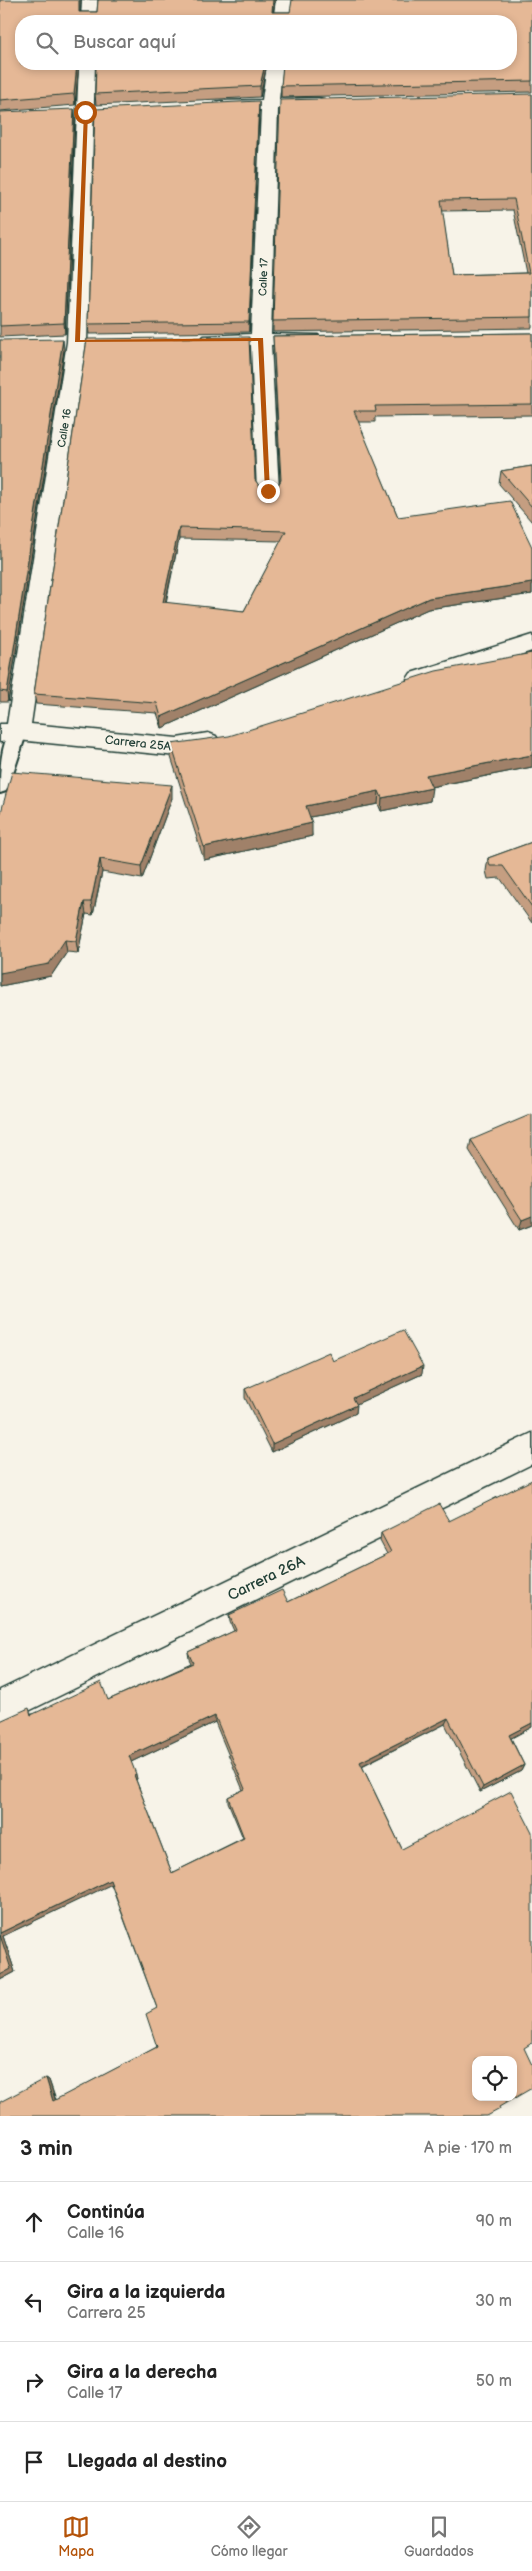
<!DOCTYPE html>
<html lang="es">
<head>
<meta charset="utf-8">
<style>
	body { margin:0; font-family:"Balsamiq Sans",sans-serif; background:#f2f2f2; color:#222 }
	.controls { position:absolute; right:15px; bottom:15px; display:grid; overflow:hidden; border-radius:10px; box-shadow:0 2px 8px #0003 }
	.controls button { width:45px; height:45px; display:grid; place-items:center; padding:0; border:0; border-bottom:1px solid #e0e0e0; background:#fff; color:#222; font:25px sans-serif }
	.stop { position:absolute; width:15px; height:15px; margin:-11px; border:4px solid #b45309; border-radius:50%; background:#fff }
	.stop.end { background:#b45309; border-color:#fff; box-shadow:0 1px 5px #0008 }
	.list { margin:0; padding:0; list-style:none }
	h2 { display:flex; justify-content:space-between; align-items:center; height:65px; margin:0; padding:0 20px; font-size:21px }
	h2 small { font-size:16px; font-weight:400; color:#767676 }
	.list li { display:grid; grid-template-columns:32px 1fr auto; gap:15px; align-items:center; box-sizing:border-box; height:80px; padding:0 20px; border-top:1px solid #e0e0e0 }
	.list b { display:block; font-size:19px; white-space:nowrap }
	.list p { margin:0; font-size:16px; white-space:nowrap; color:#767676 }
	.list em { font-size:16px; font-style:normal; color:#767676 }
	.icon { flex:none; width:28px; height:28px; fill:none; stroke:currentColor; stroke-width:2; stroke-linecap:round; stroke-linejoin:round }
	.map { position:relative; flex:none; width:532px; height:2116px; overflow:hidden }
	.search { position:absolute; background:#fff; box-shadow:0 2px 8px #0003; left:15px; right:15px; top:15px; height:55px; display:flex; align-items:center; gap:12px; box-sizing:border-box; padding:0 18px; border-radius:20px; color:#767676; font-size:19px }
	.sheet { height:385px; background:#fff }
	nav { display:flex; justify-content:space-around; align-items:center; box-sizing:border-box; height:70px; border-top:1px solid #e0e0e0; background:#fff; font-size:14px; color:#767676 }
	nav a { display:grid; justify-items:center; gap:2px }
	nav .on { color:#b45309 }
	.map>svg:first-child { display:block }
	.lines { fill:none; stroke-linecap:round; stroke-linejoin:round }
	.lane-casing { stroke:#1f3d34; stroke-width:4 }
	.street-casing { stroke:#1f3d34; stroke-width:3 }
	.lane { fill:#f7f3e8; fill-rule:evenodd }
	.street { fill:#f7f3e8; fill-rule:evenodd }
	.wall { fill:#c59e81; stroke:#1f3d34; fill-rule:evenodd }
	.shaded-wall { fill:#a08169; stroke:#1f3d34 }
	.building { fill:#e5b896; stroke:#1f3d34; fill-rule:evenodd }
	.route { fill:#b45309 }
	.labels { text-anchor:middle; stroke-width:4; stroke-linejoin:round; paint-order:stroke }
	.far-street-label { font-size:11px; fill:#1f3d34; stroke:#f7f3e8 }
	.street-label { font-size:12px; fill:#1f3d34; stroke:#f7f3e8 }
	.near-street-label { font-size:15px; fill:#1f3d34; stroke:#f7f3e8 }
</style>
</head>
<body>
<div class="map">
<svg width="532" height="2116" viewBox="0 0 532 2116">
	<rect width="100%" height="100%" fill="#f7f3e8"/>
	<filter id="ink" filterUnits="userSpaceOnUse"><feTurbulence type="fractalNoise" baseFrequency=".02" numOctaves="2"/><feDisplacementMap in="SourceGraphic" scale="10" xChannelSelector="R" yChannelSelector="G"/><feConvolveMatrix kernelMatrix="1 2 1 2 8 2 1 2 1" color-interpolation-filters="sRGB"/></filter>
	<g filter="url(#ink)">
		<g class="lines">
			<g class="lane-casing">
				<path id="lane" d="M18,725l6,2 3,4 -18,55 -3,5 -6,2c0,-24 0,-46 12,-66z"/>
			</g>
			<g class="street-casing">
				<g id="street">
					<polygon points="82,0 98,0 97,21 81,21"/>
					<polygon points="276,0 292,0 289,21 273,21"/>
					<polygon points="79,64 95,64 87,342 31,724 177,738 208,733 216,736 220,742 216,748 177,756 18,740 0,742 0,724 7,724 67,342"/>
					<polygon points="267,64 283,64 279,99 318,98 324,99 326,103 324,107 318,108 278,109 271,334 318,335 321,339 318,343 271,345 279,491 276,496 268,498 260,496 257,491 251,345 204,344 201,340 204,336 251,334 261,110 221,111 215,110 213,106 215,102 221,101 262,100"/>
					<polygon points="532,635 532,651 419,687 411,685 407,679 411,673"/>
					<polygon points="532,1433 532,1464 0,1725 0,1690"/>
				</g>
			</g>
			<use href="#lane" class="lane"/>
			<use href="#street" class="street"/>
		</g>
		<g class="wall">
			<polygon points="0,0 80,12 97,12 98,0 275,0 273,12 290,12 532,0 532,92 281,97 281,86 511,64 21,21 21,64 79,64 75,105 0,111"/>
			<polygon points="94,64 267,64 260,97 96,105 95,94 96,64"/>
			<path d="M532,94v234l-259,4v-11zM513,210l13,63 -74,2 -10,-64z"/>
			<polygon points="259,101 249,332 89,334 88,324"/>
			<polygon points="0,112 75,120 65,334 0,337"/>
			<path d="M532,333v82l-157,2v5h-17l40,95 134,30v47l-104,15 -266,119 -5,-15 -121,-9 -2,-10 53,-355 168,141 5,7 8,2 9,-2 3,-6 -7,-145zM179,539l102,2 -37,70 -78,-8z"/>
			<polygon points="0,340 64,350 8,702 0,702"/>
			<polygon points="532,466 532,522 499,484 501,471"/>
			<polygon points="171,744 532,767 431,787 430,801 381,811 378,804 310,817 312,836 204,860 171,757"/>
			<polygon points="172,798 142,879 102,872 93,915 86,914 78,953 67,952 51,976 0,986 0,816"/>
			<polygon points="532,842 532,923 500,878 488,879 486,871 488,858"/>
			<polygon points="471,1140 532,1225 519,1230 469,1150"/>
			<polygon points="333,1361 422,1374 356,1404 356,1413 272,1452 245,1398 245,1389"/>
			<path d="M381,1533l151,194 -21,11 13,27 -3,6 -41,21 -35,-68 -83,42 40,83 130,194 -532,73 46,-38 3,2 7,20 101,-53v-39l-46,-124 -108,52 12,36 -15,8v-259l32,-7 76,-14 83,-37 -2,-4 -1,-7 46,-21 -4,-9 -1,-7 59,-13 99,-48 -7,-13zM215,1722l28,68 -15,7v5l15,36 -71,35 -36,-93 1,-1 -6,-17z"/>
		</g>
		<g class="shaded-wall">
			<polygon points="79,0 81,0 80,21 79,12"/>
			<polygon points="273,0 275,0 272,21 272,12"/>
			<polygon points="77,64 79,64 75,105 74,94"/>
			<polygon points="265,64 267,64 260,97 260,86"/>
			<polygon points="259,101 259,111 249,332 249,322"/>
			<polygon points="74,109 75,120 65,334 64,323"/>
			<polygon points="63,339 64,350 8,702 7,692"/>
			<polygon points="179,528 179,539 163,613 163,602"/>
			<polygon points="532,583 532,594 428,609 162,728 161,717 429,598"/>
			<polygon points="532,755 532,767 425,788 426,775"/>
			<polygon points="172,785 172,798 142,879 141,866"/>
			<polygon points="432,788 430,801 381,811 382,798"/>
			<polygon points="379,791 378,804 305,818 306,806"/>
			<polygon points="312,823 312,836 204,860 204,847"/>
			<polygon points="100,859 102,872 93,915 91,902"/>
			<polygon points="84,902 86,914 78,953 76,941"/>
			<polygon points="65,940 67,952 51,976 0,986 0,973"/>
			<polygon points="532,1216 532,1225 519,1230 522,1220"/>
			<polygon points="423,1366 422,1374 352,1406 353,1398"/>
			<polygon points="357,1405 356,1413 272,1452 272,1444"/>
			<polygon points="215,1716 215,1722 131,1762 129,1756"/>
			<polygon points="448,1718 445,1724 359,1767 360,1762"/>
			<polygon points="532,1723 532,1727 506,1741 509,1735"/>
			<polygon points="524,1765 521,1771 480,1792 483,1787"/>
			<polygon points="136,1774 137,1779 135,1780 134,1775"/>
			<polygon points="110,1880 112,1884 3,1936 15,1972 0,1980 0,1933"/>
			<polygon points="46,2078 49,2080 56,2102 53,2101"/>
		</g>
		<g class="building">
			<polygon points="0,0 79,0 79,12 97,12 98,0 273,0 272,12 290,12 292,0 532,0 532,81 281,86 283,64 511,64 511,21 21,21 21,64 77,64 74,94 0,100"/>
			<polygon points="96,64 265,64 260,86 95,94"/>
			<path d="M532,94v223l-259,4 7,-221zM514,199l15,74 -77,2 -11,-75z"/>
			<polygon points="259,101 249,322 88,324 95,109"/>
			<polygon points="74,109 64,323 0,326 0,112"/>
			<path d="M532,333v71l-157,2 1,5h-22l44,106 112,-16 22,46v36l-103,15 -268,119 -4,-14 -123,-9 53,-355 162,-2 6,143 5,7 8,2 9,-2 4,-7 -8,-144zM179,528l107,3 -42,80 -81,-9z"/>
			<polygon points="63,339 7,692 0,691 0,340"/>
			<polygon points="532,466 532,507 501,471"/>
			<polygon points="532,653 532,755 426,775 432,788 382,798 379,791 306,806 312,823 204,847 171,744 229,736 436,671"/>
			<polygon points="12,772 172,785 141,866 100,859 91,902 84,902 76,941 65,940 49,964 0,973 0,816"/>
			<polygon points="532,842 532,907 503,866 490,866 488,858"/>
			<polygon points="532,1114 532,1216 522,1220 471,1140"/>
			<polygon points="403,1330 423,1366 353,1398 357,1405 272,1444 245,1389 329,1352 333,1361"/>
			<path d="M532,1480v243l-23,12 15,30 -41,22 -35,-69 -88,44 42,87 109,-58 21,41v211l-8,5 8,17v23l-33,19 1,2 -13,7h-487v-14l46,-24 7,23 104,-54 -11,-33 11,-6 -47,-128 -110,53v-212l29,-13 2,7 70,-33 7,18 85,-37 -5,-11 48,-22 -7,-15 53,-25 6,12 103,-50 -10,-19 58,-29 10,17zM215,1716l30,73 -17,8 16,41 -72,35 -38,-98 2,-1 -7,-18zM476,2060h37v37h-37z"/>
			<polygon points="0,1935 11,1969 0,1975"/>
		</g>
	</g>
	<polygon class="route" points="84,111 88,112 80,340 263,338 270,492 265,491 258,341 75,342"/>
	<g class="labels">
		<g class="far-street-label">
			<text transform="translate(263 277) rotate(-88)" y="4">Calle 17</text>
			<text transform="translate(64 428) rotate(-81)" y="4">Calle 16</text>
		</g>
		<g class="street-label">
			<text transform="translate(138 743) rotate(6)" y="4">Carrera 25A</text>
		</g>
		<g class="near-street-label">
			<text transform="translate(266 1578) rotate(-26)" y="5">Carrera 26A</text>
		</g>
	</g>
</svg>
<div class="controls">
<button><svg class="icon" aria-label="locate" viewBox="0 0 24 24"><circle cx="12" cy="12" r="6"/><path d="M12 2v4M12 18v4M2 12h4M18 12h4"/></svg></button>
</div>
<div class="stop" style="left:85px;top:112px"></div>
<div class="stop end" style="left:268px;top:491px"></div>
<div class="search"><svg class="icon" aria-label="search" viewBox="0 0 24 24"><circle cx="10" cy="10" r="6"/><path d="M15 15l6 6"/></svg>Buscar aquí</div>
</div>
<section class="sheet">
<h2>3 min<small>A pie · 170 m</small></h2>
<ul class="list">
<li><svg class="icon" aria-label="ahead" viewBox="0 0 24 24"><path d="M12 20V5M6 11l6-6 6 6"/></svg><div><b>Continúa</b><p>Calle 16</p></div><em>90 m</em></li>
<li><svg class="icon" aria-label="left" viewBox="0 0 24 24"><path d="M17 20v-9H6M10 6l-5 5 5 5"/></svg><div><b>Gira a la izquierda</b><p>Carrera 25</p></div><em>30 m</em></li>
<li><svg class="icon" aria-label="right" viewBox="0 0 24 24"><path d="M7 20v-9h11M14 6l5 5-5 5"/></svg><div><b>Gira a la derecha</b><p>Calle 17</p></div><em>50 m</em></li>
<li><svg class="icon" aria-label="arrive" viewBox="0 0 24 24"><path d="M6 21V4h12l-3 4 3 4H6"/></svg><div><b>Llegada al destino</b></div></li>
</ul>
</section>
<nav>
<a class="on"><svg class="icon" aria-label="map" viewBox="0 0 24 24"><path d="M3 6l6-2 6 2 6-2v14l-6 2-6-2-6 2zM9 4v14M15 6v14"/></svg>Mapa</a>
<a><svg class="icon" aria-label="directions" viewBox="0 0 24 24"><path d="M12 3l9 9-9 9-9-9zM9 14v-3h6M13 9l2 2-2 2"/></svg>Cómo llegar</a>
<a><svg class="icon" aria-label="saved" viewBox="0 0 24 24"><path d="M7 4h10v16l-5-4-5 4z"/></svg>Guardados</a>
</nav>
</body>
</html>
